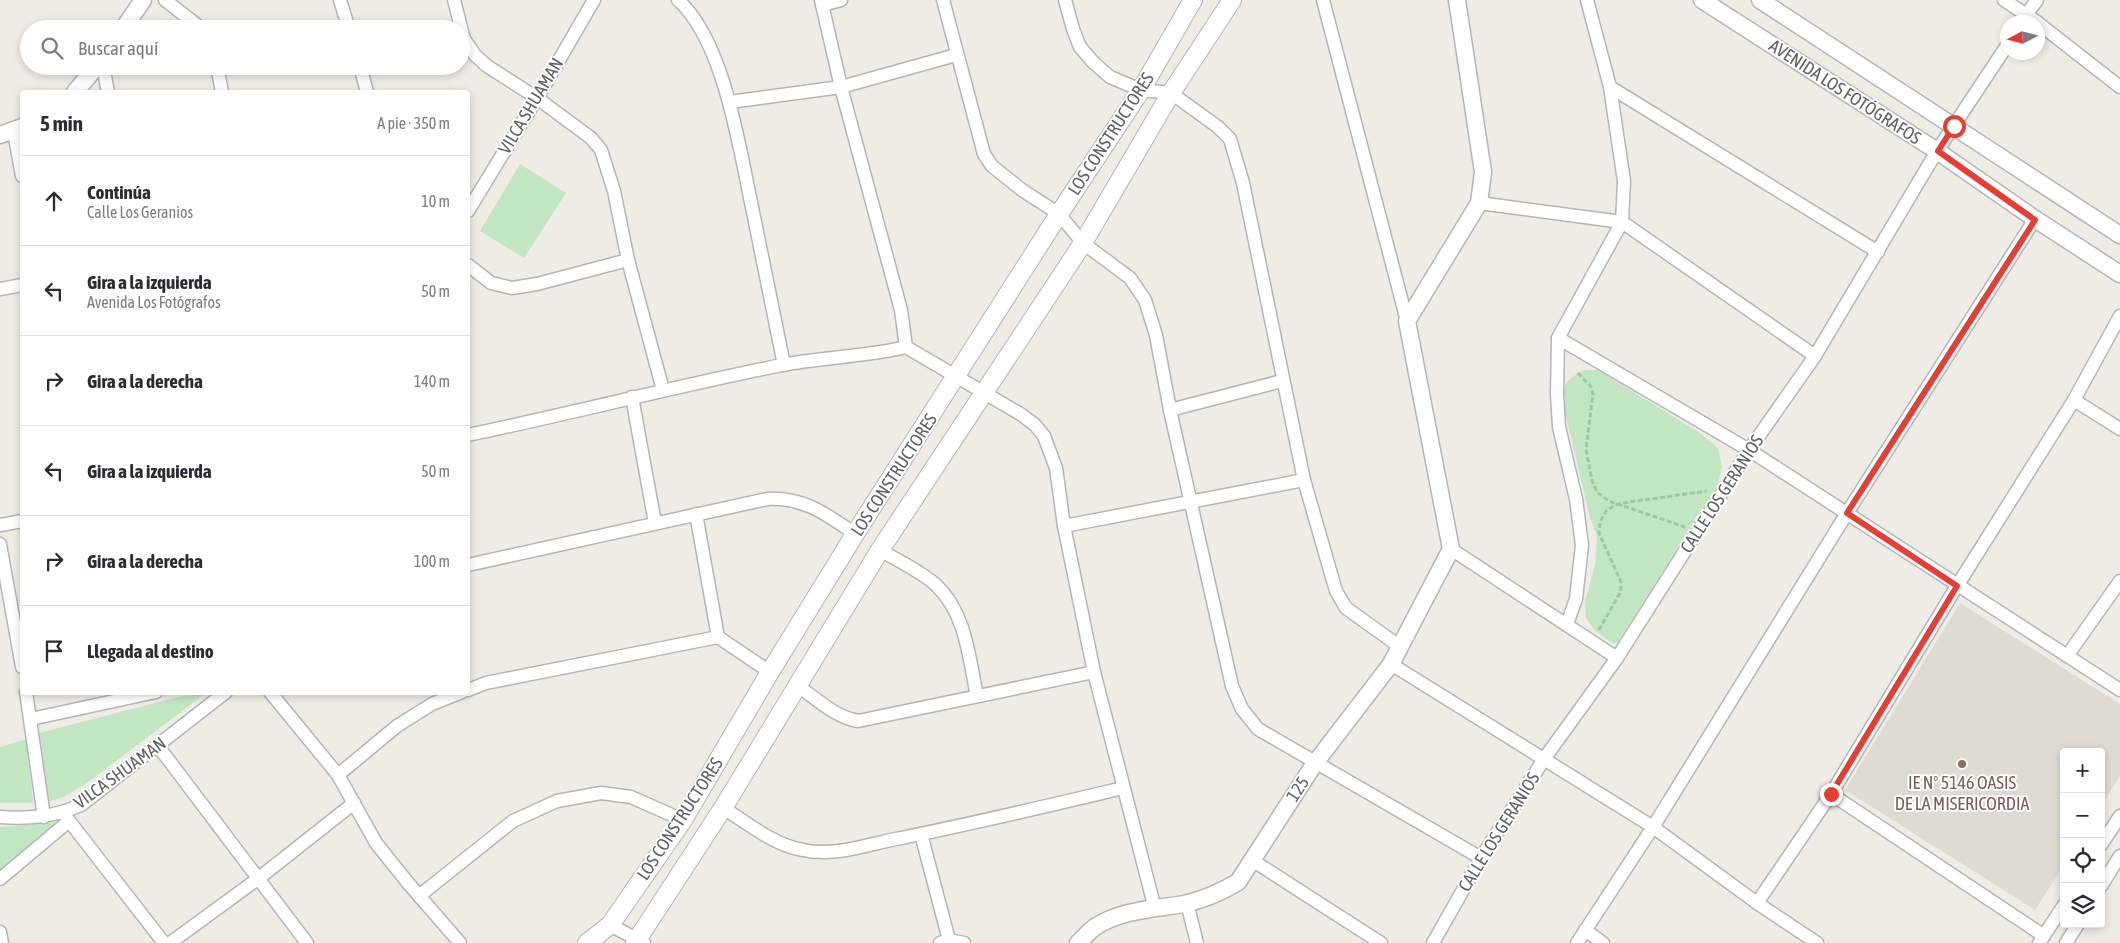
<!DOCTYPE html>
<html lang="es">
<head>
<meta charset="utf-8">
<style>
	body { margin:0; font-family:"Asap Condensed",sans-serif; background:#f7f7f7; color:#2b2b33 }
	.controls { position:absolute; right:15px; bottom:15px; display:grid; overflow:hidden; border-radius:5px; box-shadow:0 2px 8px #0003 }
	.controls button { width:45px; height:45px; display:grid; place-items:center; padding:0; border:0; border-bottom:1px solid #e1e1e2; background:#fff; color:#2b2b33; font:25px sans-serif }
	.compass { position:absolute; left:2000px; top:15px; width:45px; height:45px; border-radius:50%; background:#fff; box-shadow:0 2px 8px #0003; rotate:263deg }
	.stop { position:absolute; width:15px; height:15px; margin:-11px; border:4px solid #e53e35; border-radius:50%; background:#fff }
	.stop.end { background:#e53e35; border-color:#fff; box-shadow:0 1px 5px #0008 }
	.list { margin:0; padding:0; list-style:none }
	h2 { display:flex; justify-content:space-between; align-items:center; height:65px; margin:0; padding:0 20px; font-size:21px }
	h2 small { font-size:16px; font-weight:400; color:#7c7c81 }
	.list li { display:grid; grid-template-columns:32px 1fr auto; gap:15px; align-items:center; box-sizing:border-box; height:90px; padding:0 20px; border-top:1px solid #e1e1e2 }
	.list b { display:block; font-size:19px; white-space:nowrap }
	.list p { margin:0; font-size:16px; white-space:nowrap; color:#7c7c81 }
	.list em { font-size:16px; font-style:normal; color:#7c7c81 }
	.icon { flex:none; width:28px; height:28px; fill:none; stroke:currentColor; stroke-width:2; stroke-linecap:round; stroke-linejoin:round }
	.map { position:relative; flex:none; width:2120px; height:943px; overflow:hidden }
	.search { position:absolute; background:#fff; box-shadow:0 2px 8px #0003; left:20px; top:20px; width:450px; height:55px; display:flex; align-items:center; gap:12px; box-sizing:border-box; padding:0 18px; border-radius:28px; color:#7c7c81; font-size:19px }
	.panel { position:absolute; background:#fff; box-shadow:0 2px 8px #0003; left:20px; top:90px; width:450px; height:605px; border-radius:5px }
	.map>svg:first-child { display:block }
	.education { fill:#dfdbd3 }
	.green { fill:#c3e6c2 }
	.lines { fill:none; stroke-linecap:round; stroke-linejoin:round }
	.minor-casing { stroke:#b2b6b9; stroke-width:15 }
	.tertiary-casing { stroke:#b2b6b9; stroke-width:19 }
	.secondary-casing { stroke:#b1b5b9; stroke-width:20 }
	.path { stroke:#9cc6a6; stroke-width:3; stroke-dasharray:5 2.5; stroke-linecap:butt }
	.minor { stroke:#fff; stroke-width:12 }
	.tertiary { stroke:#fff; stroke-width:16 }
	.secondary { stroke:#fff; stroke-width:18 }
	.route { stroke:#e53e35; stroke-width:6 }
	.education-dot { fill:#8d6e63; stroke:#fff; stroke-width:2 }
	.labels { text-anchor:middle; stroke-width:4; stroke-linejoin:round; paint-order:stroke }
	.street-label { font-size:18px; fill:#5d6165; stroke:#fff }
	.education-label { font-size:18px; fill:#785e54; stroke:#fff }
</style>
</head>
<body>
<div class="map">
<svg width="2120" height="943" viewBox="0 0 2120 943">
	<rect width="100%" height="100%" fill="#efece5"/>
	<polygon class="education" points="1960,603 2120,704 2120,776 2101,806 2101,752 2064,752 2064,865 2035,910 1845,790"/>
	<g class="green">
		<polygon points="520,164 566,193 524,258 480,231"/>
		<path d="M1586,370h12l102,63 18,15 4,19 -4,17 -100,158 -4,2 -19,-13 -9,-13 -1,-16 10,-37 2,-29 -7,-18 -26,-110c-2,-22 0,-29 22,-38z"/>
		<polygon points="194,693 206,693 87,783 64,797 48,802 39,733"/>
		<polygon points="27,739 33,803 0,803 0,747"/>
		<polygon points="60,822 0,872 0,827"/>
	</g>
	<g class="lines">
		<g class="minor-casing">
			<g id="minor">
				<polyline points="165,0 202,29"/>
				<polyline points="340,0 349,29"/>
				<polyline points="454,0 464,39 475,55 487,66 537,98 591,138 601,150 614,191 628,260 663,390"/>
				<path d="M678,0c47,42 62,152 75,212 10,51 21,102 31,153"/>
				<polyline points="821,0 841,87 901,310 906,347 1022,415 1035,425 1044,436 1056,468 1064,526 1094,672 1155,909"/>
				<polyline points="943,0 984,154 992,166 1022,190 1059,214 1083,243 1130,278 1145,300 1156,335 1170,410 1232,686 1242,709 1258,729 1481,858"/>
				<polyline points="1065,0 1073,29 1080,47 1093,62 1110,77 1141,90 1171,93 1218,127 1230,139 1243,183 1304,480 1336,591 1346,608 1399,646"/>
				<polyline points="1323,0 1407,321"/>
				<polyline points="2004,0 2037,22"/>
				<polyline points="822,5 841,0"/>
				<polyline points="2021,22 2037,0"/>
				<polyline points="2038,23 2120,87"/>
				<polyline points="103,66 108,92"/>
				<polyline points="217,66 222,92"/>
				<polyline points="360,66 367,92"/>
				<polyline points="1610,87 1878,252"/>
				<polyline points="730,102 841,87 956,55"/>
				<polyline points="14,132 22,176"/>
				<polyline points="1479,203 1622,222 1815,356"/>
				<polyline points="468,211 537,98 594,0"/>
				<polyline points="468,265 491,283 512,288 537,284 628,260"/>
				<polyline points="0,289 22,285"/>
				<polyline points="1558,338 1749,450 2120,690"/>
				<polyline points="632,397 655,523"/>
				<polyline points="2074,400 2120,429"/>
				<polyline points="1170,410 1282,381"/>
				<path d="M468,435c105,-22 209,-49 314,-70 41,-8 83,-8 124,-18"/>
				<polyline points="696,514 718,637"/>
				<polyline points="0,525 22,521"/>
				<polyline points="1064,526 1304,480"/>
				<polyline points="0,544 22,667"/>
				<polyline points="1451,549 1617,658"/>
				<path d="M880,550c17,10 42,22 56,35 30,28 33,73 41,111"/>
				<path d="M468,565l299,-66c37,-2 59,15 88,35"/>
				<polyline points="1567,624 1576,599 1582,545 1576,499 1559,427 1557,394 1558,338 1622,222 1624,181 1610,87 1587,0"/>
				<polyline points="2067,656 2120,581"/>
				<polyline points="1391,664 1653,827 1757,903 1817,943"/>
				<path d="M798,686c19,13 37,31 60,35l236,-49"/>
				<polyline points="468,690 486,683 718,637 770,672"/>
				<polyline points="26,692 44,817"/>
				<polyline points="270,692 338,775 376,843 408,883 460,943"/>
				<polyline points="31,719 156,692"/>
				<polyline points="158,746 307,943"/>
				<polyline points="338,775 397,726 432,704 462,692"/>
				<polyline points="1831,794 2044,936"/>
				<path d="M723,808c25,15 50,37 80,42 30,7 63,-5 93,-11 76,-15 151,-33 227,-51"/>
				<polyline points="63,813 164,943"/>
				<path d="M0,817c29,2 54,0 81,-12l145,-113"/>
				<polyline points="921,834 949,940"/>
				<polyline points="2101,845 2120,816"/>
				<polyline points="1252,860 1381,943"/>
				<polyline points="0,879 69,821"/>
				<polyline points="2101,886 2120,856"/>
				<polyline points="419,896 513,821 557,801 601,793 631,797 683,820"/>
				<polyline points="1187,903 1197,943"/>
				<polyline points="1757,903 1831,794 1957,586 2074,400 2120,316"/>
				<polyline points="610,925 644,943"/>
				<polyline points="1585,930 1603,943"/>
				<polyline points="0,932 2,943"/>
				<polyline points="170,943 259,878 354,803"/>
				<polyline points="940,943 949,940 964,943"/>
				<polyline points="1433,943 1481,858 1544,759 1617,658 1749,450 1815,356 1937,151 2008,44"/>
				<polyline points="1577,943 1653,827 1847,513 2035,219"/>
				<polyline points="2039,943 2064,905"/>
				<polyline points="2066,943 2078,924"/>
			</g>
		</g>
		<g class="tertiary-casing">
			<g id="tertiary">
				<polyline points="1702,0 1937,151 2035,219 2120,274"/>
				<polyline points="1760,0 2120,235"/>
				<polyline points="123,29 143,0"/>
				<polyline points="75,92 97,66"/>
				<polyline points="0,135 22,127"/>
				<path d="M1078,943c6,-5 11,-12 17,-16 26,-17 59,-18 89,-23 19,-4 37,-12 54,-22l77,-119 76,-99 60,-115 -44,-228 72,-118 4,-31 -26,-172"/>
			</g>
		</g>
		<g class="secondary-casing">
			<g id="secondary">
				<polyline points="587,943 610,925 683,820 770,672 855,534 1059,214 1141,90 1193,0"/>
				<polyline points="635,943 723,808 880,550 1083,243 1171,93 1232,0"/>
			</g>
		</g>
		<g class="path">
			<polyline points="1578,373 1591,387 1593,394 1586,449 1592,481 1597,492 1609,501 1685,527"/>
			<polyline points="1599,630 1621,591 1621,582 1599,533 1600,522 1606,511 1615,505 1629,502 1707,491"/>
		</g>
		<use href="#minor" class="minor"/>
		<use href="#tertiary" class="tertiary"/>
		<use href="#secondary" class="secondary"/>
	</g>
	<g class="lines">
		<polyline class="route" points="1831,794 1957,586 1847,513 2035,220 1938,151 1954,126"/>
	</g>
	<circle class="education-dot" cx="1962" cy="764" r="5"/>
	<g class="labels">
		<g class="street-label">
			<text transform="translate(1845 92) rotate(33)" y="6">AVENIDA LOS FOTÓGRAFOS</text>
			<text transform="translate(531 106) rotate(-59)" y="6">VILCA SHUAMAN</text>
			<text transform="translate(1111 134) rotate(-57)" y="6">LOS CONSTRUCTORES</text>
			<text transform="translate(894 475) rotate(-57)" y="6">LOS CONSTRUCTORES</text>
			<text transform="translate(1722 494) rotate(-57)" y="6">CALLE LOS GERANIOS</text>
			<text transform="translate(120 773) rotate(-36)" y="6">VILCA SHUAMAN</text>
			<text transform="translate(1298 789) rotate(-57)" y="6">125</text>
			<text transform="translate(680 819) rotate(-57)" y="6">LOS CONSTRUCTORES</text>
			<text transform="translate(1499 832) rotate(-58)" y="6">CALLE LOS GERANIOS</text>
		</g>
		<g class="education-label">
			<text x="1962" y="789">IE N° 5146 OASIS<tspan x="1962" dy="21">DE LA MISERICORDIA</tspan></text>
		</g>
	</g>
</svg>
<div class="controls">
<button>+</button>
<button>−</button>
<button><svg class="icon" aria-label="locate" viewBox="0 0 24 24"><circle cx="12" cy="12" r="6"/><path d="M12 2v4M12 18v4M2 12h4M18 12h4"/></svg></button>
<button><svg class="icon" aria-label="layers" viewBox="0 0 24 24"><path d="M12 4l9 5-9 5-9-5zM3 14l9 5 9-5"/></svg></button>
</div>
<svg class="compass" viewBox="-18 -18 36 36"><path d="M0-13l5 13h-10z" fill="#e53935"/><path d="M0 13l5-13h-10z" fill="#7c7c81"/></svg>
<div class="stop" style="left:1954px;top:126px"></div>
<div class="stop end" style="left:1831px;top:794px"></div>
<div class="search"><svg class="icon" aria-label="search" viewBox="0 0 24 24"><circle cx="10" cy="10" r="6"/><path d="M15 15l6 6"/></svg>Buscar aquí</div>
<section class="panel">
<h2>5 min<small>A pie · 350 m</small></h2>
<ul class="list">
<li><svg class="icon" aria-label="ahead" viewBox="0 0 24 24"><path d="M12 20V5M6 11l6-6 6 6"/></svg><div><b>Continúa</b><p>Calle Los Geranios</p></div><em>10 m</em></li>
<li><svg class="icon" aria-label="left" viewBox="0 0 24 24"><path d="M17 20v-9H6M10 6l-5 5 5 5"/></svg><div><b>Gira a la izquierda</b><p>Avenida Los Fotógrafos</p></div><em>50 m</em></li>
<li><svg class="icon" aria-label="right" viewBox="0 0 24 24"><path d="M7 20v-9h11M14 6l5 5-5 5"/></svg><div><b>Gira a la derecha</b></div><em>140 m</em></li>
<li><svg class="icon" aria-label="left" viewBox="0 0 24 24"><path d="M17 20v-9H6M10 6l-5 5 5 5"/></svg><div><b>Gira a la izquierda</b></div><em>50 m</em></li>
<li><svg class="icon" aria-label="right" viewBox="0 0 24 24"><path d="M7 20v-9h11M14 6l5 5-5 5"/></svg><div><b>Gira a la derecha</b></div><em>100 m</em></li>
<li><svg class="icon" aria-label="arrive" viewBox="0 0 24 24"><path d="M6 21V4h12l-3 4 3 4H6"/></svg><div><b>Llegada al destino</b></div></li>
</ul>
</section>
</div>
</body>
</html>
